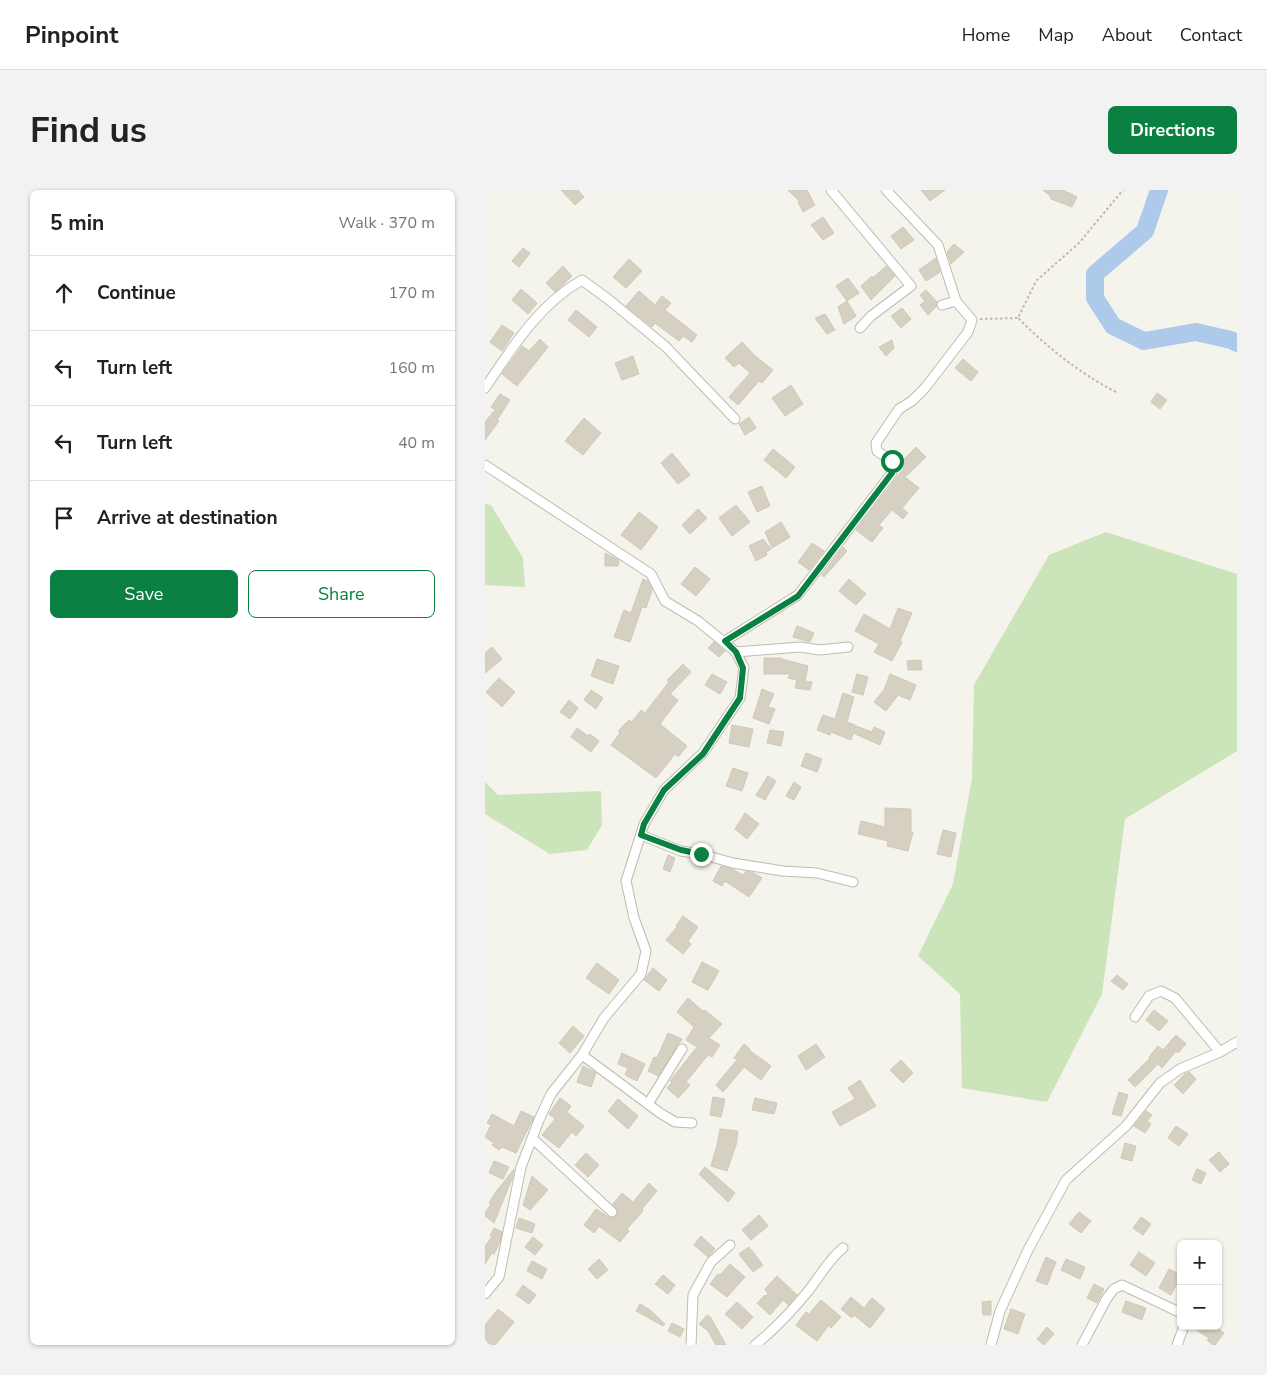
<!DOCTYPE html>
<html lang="en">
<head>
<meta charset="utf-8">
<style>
	body { margin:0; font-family:"Nunito Sans",sans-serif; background:#f2f2f2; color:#222 }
	.controls { position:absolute; right:15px; bottom:15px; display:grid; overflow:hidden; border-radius:8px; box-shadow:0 1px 4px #0004 }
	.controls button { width:45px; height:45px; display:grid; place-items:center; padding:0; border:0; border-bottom:1px solid #e0e0e0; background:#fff; color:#222; font:25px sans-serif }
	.stop { position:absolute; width:15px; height:15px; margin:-11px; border:4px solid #0b8043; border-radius:50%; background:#fff }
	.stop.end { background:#0b8043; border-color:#fff; box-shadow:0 1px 5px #0008 }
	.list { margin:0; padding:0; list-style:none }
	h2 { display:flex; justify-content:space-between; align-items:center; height:65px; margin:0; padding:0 20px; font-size:21px }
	h2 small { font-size:16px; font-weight:400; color:#767676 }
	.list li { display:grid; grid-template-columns:32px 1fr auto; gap:15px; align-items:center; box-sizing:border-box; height:75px; padding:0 20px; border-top:1px solid #e0e0e0 }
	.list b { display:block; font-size:19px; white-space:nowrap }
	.list em { font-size:16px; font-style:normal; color:#767676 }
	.actions { display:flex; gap:10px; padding:15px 20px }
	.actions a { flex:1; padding:11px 0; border:1px solid #0b8043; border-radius:8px; text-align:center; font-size:18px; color:#0b8043 }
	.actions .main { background:#0b8043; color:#fff }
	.icon { flex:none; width:28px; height:28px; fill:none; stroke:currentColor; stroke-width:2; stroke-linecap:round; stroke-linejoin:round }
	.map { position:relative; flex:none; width:752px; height:1155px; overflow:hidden; border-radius:8px }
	header { display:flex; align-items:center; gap:30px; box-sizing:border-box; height:70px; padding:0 25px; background:#fff; border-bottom:1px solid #e0e0e0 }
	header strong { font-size:24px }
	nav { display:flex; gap:28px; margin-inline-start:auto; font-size:18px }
	.intro { display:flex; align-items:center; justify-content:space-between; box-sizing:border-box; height:120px; padding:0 30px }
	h1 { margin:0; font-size:35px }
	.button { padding:12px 22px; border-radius:8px; background:#0b8043; color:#fff; font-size:18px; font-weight:700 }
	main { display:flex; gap:30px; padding:0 30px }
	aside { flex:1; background:#fff; border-radius:8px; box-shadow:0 1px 4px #0004 }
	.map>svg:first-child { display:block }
	.green { fill:#cbe4b9 }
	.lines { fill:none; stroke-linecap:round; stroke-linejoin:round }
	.river { stroke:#aecaeb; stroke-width:18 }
	.building { fill:#d5d0c2; stroke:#cfc9b6 }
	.minor-casing { stroke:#bfbcaf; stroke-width:11 }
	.path { stroke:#c0b9a1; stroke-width:2; stroke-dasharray:2.5 2.5; stroke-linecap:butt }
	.minor { stroke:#fff; stroke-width:9 }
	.route { stroke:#0b8043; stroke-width:6 }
</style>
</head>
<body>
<header>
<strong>Pinpoint</strong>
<nav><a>Home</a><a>Map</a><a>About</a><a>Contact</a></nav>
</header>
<div class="intro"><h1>Find us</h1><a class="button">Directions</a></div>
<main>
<aside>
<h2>5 min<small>Walk · 370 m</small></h2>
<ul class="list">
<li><svg class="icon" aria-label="ahead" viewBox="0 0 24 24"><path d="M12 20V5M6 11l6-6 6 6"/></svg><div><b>Continue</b></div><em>170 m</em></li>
<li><svg class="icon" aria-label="left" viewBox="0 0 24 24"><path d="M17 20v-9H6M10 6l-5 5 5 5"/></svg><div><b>Turn left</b></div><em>160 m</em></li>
<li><svg class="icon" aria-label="left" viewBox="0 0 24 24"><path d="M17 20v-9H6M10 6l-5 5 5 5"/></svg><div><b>Turn left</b></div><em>40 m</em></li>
<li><svg class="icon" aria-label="arrive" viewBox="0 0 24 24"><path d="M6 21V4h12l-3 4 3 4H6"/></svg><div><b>Arrive at destination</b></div></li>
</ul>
<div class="actions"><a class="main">Save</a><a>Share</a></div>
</aside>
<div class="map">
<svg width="752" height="1155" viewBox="0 0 752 1155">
	<rect width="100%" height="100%" fill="#f4f3ec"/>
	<g class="green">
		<polygon points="0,314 6,315 38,368 40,397 0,395"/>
		<polygon points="621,342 752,384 752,561 640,629 617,804 562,912 477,898 475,804 433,766 468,694 487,588 489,495 564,365"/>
		<polygon points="0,592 13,605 116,601 117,635 102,660 65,664 0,624"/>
	</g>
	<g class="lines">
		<polyline class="river" points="674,0 660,41 610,84 610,108 628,136 659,151 711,142 746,150 752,153"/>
	</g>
	<g class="building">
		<polygon points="76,0 93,0 99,7 90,15"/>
		<polygon points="303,0 322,0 330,15 318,22 313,12 314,11"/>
		<polygon points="436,0 460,0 445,11"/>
		<polygon points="558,0 578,0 592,7 587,17 566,9 566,7"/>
		<polygon points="338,27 349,43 338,50 326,35"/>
		<polygon points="418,37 429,50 416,59 406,46"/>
		<polygon points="469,54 479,62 466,74 462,62"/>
		<polygon points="38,58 45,63 34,77 27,71"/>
		<polygon points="451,68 455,82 441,91 434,80"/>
		<polygon points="144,69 157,81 141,98 128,87"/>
		<polygon points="78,76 87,86 70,102 61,93"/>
		<polygon points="401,76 410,86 386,110 376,96 387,86 388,88"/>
		<polygon points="363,88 374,103 362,111 351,96"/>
		<polygon points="36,99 52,113 43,124 27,110"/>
		<polygon points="441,100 452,112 451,117 443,125 435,115 440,111 435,105"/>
		<polygon points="154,101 170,115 177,106 186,113 180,120 212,145 207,152 198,146 194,151 170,133 167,137 141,116"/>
		<polygon points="362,111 371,126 359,134 353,117"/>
		<polygon points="417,118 426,129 416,138 406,126"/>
		<polygon points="91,120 112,137 104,147 83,130"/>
		<polygon points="340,124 350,140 342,144 330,128"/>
		<polygon points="17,135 29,143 17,161 5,152"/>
		<polygon points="55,149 63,157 32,196 17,184 37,156 44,161"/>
		<polygon points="407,150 409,158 401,166 394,157"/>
		<polygon points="257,152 269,165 288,180 277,193 274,191 253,215 244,207 265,183 254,173 249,177 240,168"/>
		<polygon points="148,166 154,184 137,190 130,173"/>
		<polygon points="478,169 493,182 486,191 470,178"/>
		<polygon points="306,195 318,214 300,226 287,208"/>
		<polygon points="672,203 682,210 675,219 666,212"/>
		<polygon points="15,204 25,210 12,230 14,231 0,250 0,232 10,220 6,217"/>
		<polygon points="264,227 271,238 260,245 254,234"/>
		<polygon points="99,228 116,243 98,265 80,251"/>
		<polygon points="431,257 441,267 420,287 434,298 417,318 423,323 418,329 407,320 394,335 398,338 387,352 371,340 419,278 415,273"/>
		<polygon points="288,259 310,277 301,288 279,270"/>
		<polygon points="187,263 205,285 193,294 176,273"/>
		<polygon points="277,296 285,316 272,322 263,302"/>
		<polygon points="251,315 265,332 247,346 234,328"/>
		<polygon points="213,319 222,328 205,344 197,335"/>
		<polygon points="154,322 173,337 156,360 136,345"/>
		<polygon points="296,332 305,347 287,358 280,342"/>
		<polygon points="278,349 286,359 281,362 282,365 271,371 264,356"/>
		<polygon points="327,353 339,361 324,380 313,372"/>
		<polygon points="358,357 362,361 339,387 337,385"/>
		<polygon points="120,363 134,370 133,376 120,376"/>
		<polygon points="210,377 225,389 211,406 196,394"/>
		<polygon points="158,389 163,391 167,400 161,418 157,417 145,452 129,447 139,420 146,423"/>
		<polygon points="364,389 381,404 371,415 354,401"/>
		<polygon points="413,418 427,423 415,451 417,452 407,471 389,462 394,454 370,441 379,424 405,439"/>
		<polygon points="312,436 329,443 325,452 308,447"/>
		<polygon points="229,452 240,461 234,467 223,458"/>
		<polygon points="7,457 17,469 0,483 0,463"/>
		<polygon points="279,468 297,468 297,469 323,476 320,491 327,492 325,500 310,498 312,490 303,488 305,484 279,484"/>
		<polygon points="112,469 134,476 128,494 106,486"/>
		<polygon points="436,470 437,480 423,480 422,471"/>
		<polygon points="198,474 206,482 185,504 193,510 175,534 202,556 193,567 190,564 171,588 126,555 135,543 133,541 144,530 147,532 156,520 160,523 184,492 182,490"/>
		<polygon points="227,484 242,492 235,504 220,495"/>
		<polygon points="372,484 383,487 378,505 367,502"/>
		<polygon points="405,484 431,495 425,510 413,505 401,521 389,512 399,500"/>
		<polygon points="14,488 30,502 17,517 1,502"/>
		<polygon points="277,499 289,504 283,517 290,519 284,534 268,528"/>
		<polygon points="106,500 118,508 111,519 99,510"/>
		<polygon points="358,503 369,507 362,532 370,535 369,539 371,536 387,542 389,537 400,542 395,555 368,543 366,550 346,542 345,545 332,540 338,525 350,529"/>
		<polygon points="84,510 93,518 85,529 75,522"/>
		<polygon points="247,535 268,539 264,557 244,553"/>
		<polygon points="92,538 103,546 105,544 114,551 106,562 86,547"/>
		<polygon points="285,540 299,542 296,556 282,553"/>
		<polygon points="321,563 337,569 332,582 316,576"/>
		<polygon points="248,578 263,583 257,601 241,596"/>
		<polygon points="283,586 291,591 280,610 271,605"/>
		<polygon points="309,592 316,597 309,610 301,606"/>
		<polygon points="400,618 426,619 426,642 428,642 423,661 402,656 403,651 373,644 376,631 400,637"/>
		<polygon points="260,623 274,634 262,649 250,639"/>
		<polygon points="458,640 471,643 466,667 452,664"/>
		<polygon points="183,665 190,668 185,682 178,679"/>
		<polygon points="236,676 247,679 258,685 261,681 269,683 277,688 264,707 240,691 237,696 228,691"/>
		<polygon points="198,726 213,737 203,751 206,754 198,764 181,750 192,737 191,736"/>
		<polygon points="217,772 234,781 223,800 207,792"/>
		<polygon points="112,773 134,790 124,804 101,788"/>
		<polygon points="168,778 182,790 174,801 159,790"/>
		<polygon points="632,785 643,794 638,800 626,791"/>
		<polygon points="203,808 218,821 220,820 237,834 224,848 235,855 227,867 223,865 201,892 205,895 193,908 182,898 187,892 185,891 212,857 201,850 209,837 192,822"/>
		<polygon points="669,820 683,831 674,841 661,830"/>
		<polygon points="88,836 99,846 85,863 74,853"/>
		<polygon points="183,843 197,849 173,886 163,881 169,867 172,868"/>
		<polygon points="691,845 701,854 693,863 691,861 677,878 673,874 650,897 643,890 665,868 664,867 673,856 678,860"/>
		<polygon points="259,854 265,859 264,860 286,876 276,890 259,877 238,902 231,895 252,870 249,868"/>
		<polygon points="331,854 340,867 321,880 313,866"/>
		<polygon points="137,863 160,874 152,891 140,885 143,878 133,874"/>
		<polygon points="416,870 428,883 418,893 405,880"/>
		<polygon points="98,876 111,883 106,897 92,892"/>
		<polygon points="704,882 711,889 698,904 689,895 700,884"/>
		<polygon points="375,890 391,916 355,936 347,922 370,909 363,898"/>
		<polygon points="634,902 643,905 636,926 627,924"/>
		<polygon points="228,907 240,909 236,927 225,925"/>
		<polygon points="75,908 86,916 82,922 99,936 91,946 87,942 74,958 57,945 70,929 64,924"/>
		<polygon points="270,908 292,913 289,924 267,920"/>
		<polygon points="133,909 153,926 143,939 123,921"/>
		<polygon points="36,921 49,927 31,963 17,957 14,960 7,955 9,953 0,947 6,935 2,933 7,924 29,936"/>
		<polygon points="661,921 667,925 662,931 666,934 660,943 649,936"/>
		<polygon points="691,936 703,944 694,956 683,948"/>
		<polygon points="235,939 253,941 251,955 242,981 226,976 232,955"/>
		<polygon points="640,953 651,956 647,971 636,968"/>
		<polygon points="734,962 744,974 735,982 724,970"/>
		<polygon points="101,963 114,975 103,987 90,975"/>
		<polygon points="9,971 24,977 18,989 4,983"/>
		<polygon points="220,977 250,1003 243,1012 214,984"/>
		<polygon points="29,979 27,989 9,1033 0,1026 0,1023 6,1014 4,1013 10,1003"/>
		<polygon points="712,979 721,983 716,994 707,990"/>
		<polygon points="47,986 63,1000 45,1020 38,1015"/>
		<polygon points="164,993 172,1001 157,1019 158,1021 142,1039 144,1041 135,1052 114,1036 109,1043 99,1035 111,1019 125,1028 131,1027 133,1021 128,1014 137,1003 148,1012"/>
		<polygon points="594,1022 606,1031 596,1043 584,1034"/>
		<polygon points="274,1025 283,1036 266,1050 257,1040"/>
		<polygon points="656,1027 666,1034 658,1045 648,1038"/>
		<polygon points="34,1028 50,1034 47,1043 31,1038"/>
		<polygon points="9,1038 17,1042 15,1052 9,1064 7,1063 0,1074 0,1056 7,1047 5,1046"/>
		<polygon points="216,1046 230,1059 223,1067 209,1055"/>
		<polygon points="48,1047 58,1055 50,1065 40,1057"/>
		<polygon points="264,1057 278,1075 268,1082 254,1064"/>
		<polygon points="654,1062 670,1073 661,1086 645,1075"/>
		<polygon points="561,1067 571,1072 562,1095 551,1091"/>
		<polygon points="114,1069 123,1080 112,1089 103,1079"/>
		<polygon points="581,1069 600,1077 595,1089 576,1080"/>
		<polygon points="47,1071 62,1079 57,1089 42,1081"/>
		<polygon points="245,1074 260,1087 242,1107 225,1094 233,1084 235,1085"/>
		<polygon points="684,1079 696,1085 686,1105 674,1098"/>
		<polygon points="178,1085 190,1095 183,1104 170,1094"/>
		<polygon points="292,1086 312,1105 303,1115 298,1110 285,1125 272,1113 280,1105 281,1106 283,1104 280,1099"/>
		<polygon points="609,1094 619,1099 612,1113 602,1108"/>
		<polygon points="38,1095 51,1105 44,1114 31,1105"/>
		<polygon points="366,1107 379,1118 387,1108 400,1119 385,1138 369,1125 367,1128 356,1119"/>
		<polygon points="336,1110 356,1127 346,1138 344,1135 332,1151 311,1135 321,1122 324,1124"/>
		<polygon points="506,1111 506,1125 498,1125 497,1112"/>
		<polygon points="641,1111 661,1118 657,1130 637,1122"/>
		<polygon points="252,1112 268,1127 257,1139 240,1124"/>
		<polygon points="155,1114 165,1120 180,1134 178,1136 151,1121"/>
		<polygon points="13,1119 29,1132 10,1155 0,1155 0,1135"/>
		<polygon points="526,1119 540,1124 533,1144 519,1139"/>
		<polygon points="222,1125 226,1128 241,1155 231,1155 223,1141 214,1134"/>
		<polygon points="187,1133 199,1139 195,1147 183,1141"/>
		<polygon points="705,1136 730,1136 739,1143 730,1155 728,1155 722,1150 724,1148"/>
		<polygon points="562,1137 569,1144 559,1155 552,1149"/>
	</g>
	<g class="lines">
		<g class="minor-casing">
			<g id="minor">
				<polyline points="346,0 426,96 386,126 375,138"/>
				<polyline points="401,0 453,55 471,111"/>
				<path d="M0,198c27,-40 54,-84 97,-108l26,19 57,47 70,73"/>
				<polyline points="0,275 166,384 180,411 213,431 251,462 259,478 255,508 218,563 179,600 159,634 141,691 149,728 161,761 156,784 119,828 97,865 66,904 54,930 36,977 14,1087 0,1104"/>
				<polyline points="240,451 313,405 407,283 407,271 392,261 391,253 414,219 427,211 440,198 483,142 487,130 471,111 457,115"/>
				<polyline points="251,462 315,457 335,460 363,457"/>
				<polyline points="156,645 196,661 216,664 248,673 298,681 332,683 368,692"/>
				<polyline points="650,827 664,806 676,801 690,808 735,862"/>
				<polyline points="97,865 175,923 190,932 207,933"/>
				<polyline points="163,914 197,859"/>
				<polyline points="48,949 127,1022"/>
				<polyline points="206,1155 208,1105 226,1072 245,1055"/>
				<path d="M270,1155c20,-16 38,-35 54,-55 11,-14 20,-31 34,-42"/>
				<polyline points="506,1155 515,1121 543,1060 581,990 641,936 675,893 695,879 735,862 752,852"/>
				<polyline points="597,1155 622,1108 629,1099 637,1095 696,1123"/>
				<polyline points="692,1155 699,1136"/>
			</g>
		</g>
		<g class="path">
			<polyline points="495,129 533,128"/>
			<path d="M631,202c-37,-19 -69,-45 -98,-74l18,-37 43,-38 44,-53"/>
		</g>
		<use href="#minor" class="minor"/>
	</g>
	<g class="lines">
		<polyline class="route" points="216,664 196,660 156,645 159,634 179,600 218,564 255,508 258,478 251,462 240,451 313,406 407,283 407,271"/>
	</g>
</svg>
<div class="controls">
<button>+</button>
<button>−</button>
</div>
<div class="stop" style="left:407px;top:271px"></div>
<div class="stop end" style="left:216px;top:664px"></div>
</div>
</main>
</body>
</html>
